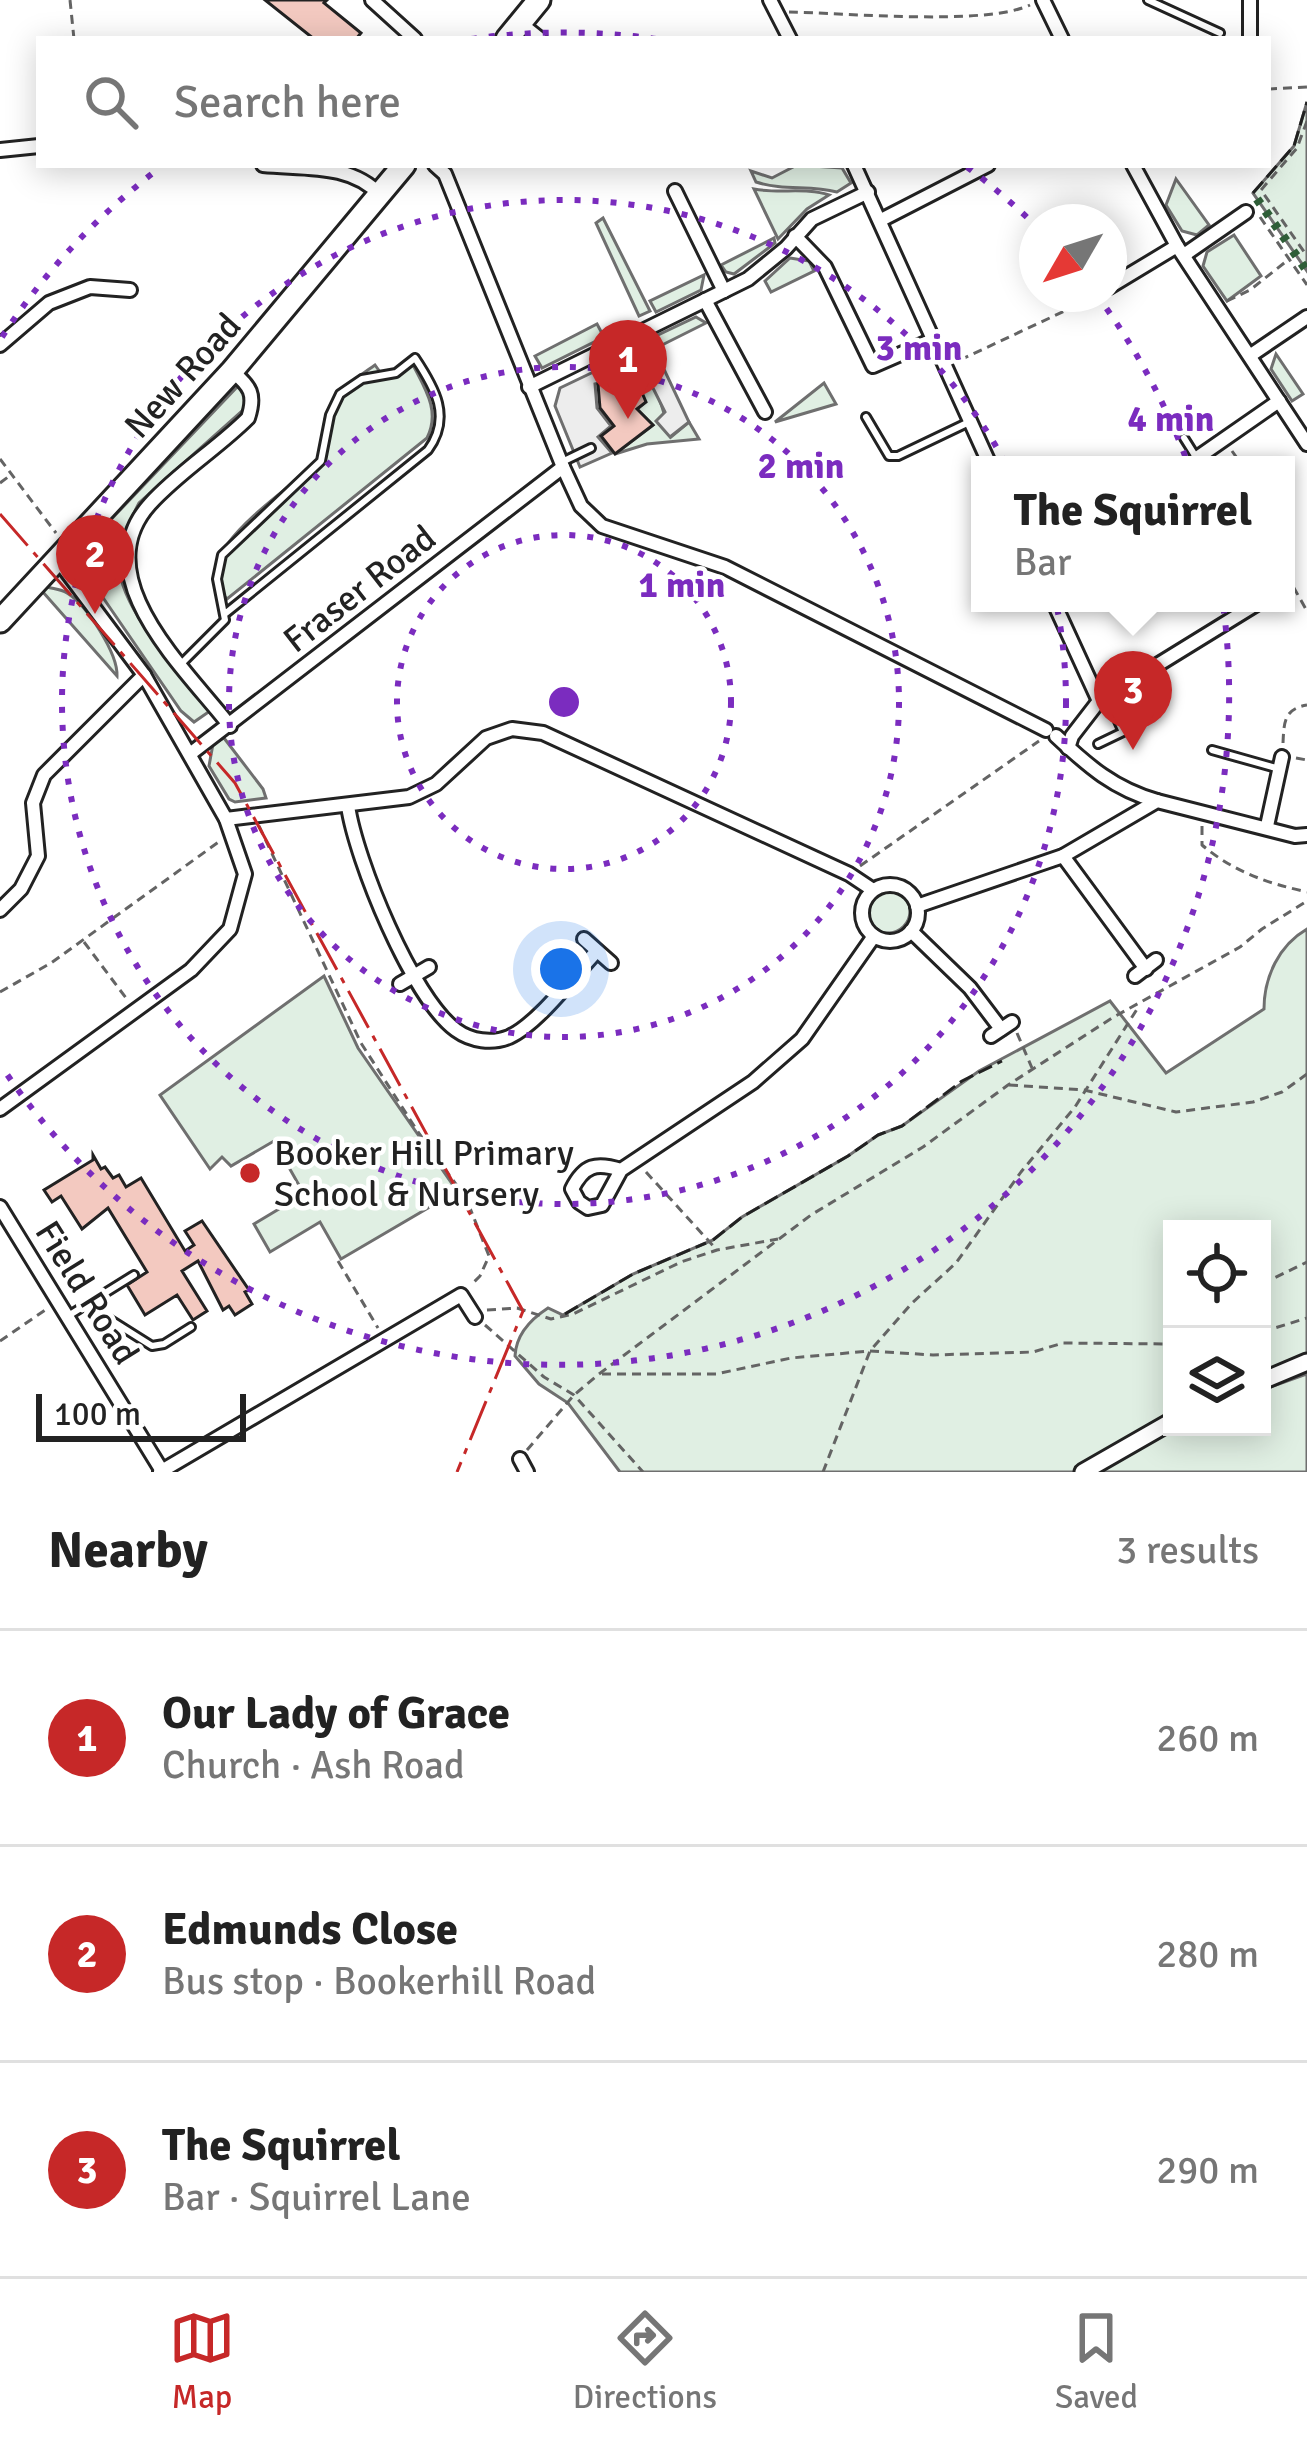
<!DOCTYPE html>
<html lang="en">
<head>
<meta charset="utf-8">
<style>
	body { margin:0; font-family:Signika,sans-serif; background:#f6f6f6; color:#222 }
	.controls { position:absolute; right:36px; bottom:36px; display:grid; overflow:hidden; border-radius:0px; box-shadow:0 6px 30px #0003 }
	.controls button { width:108px; height:108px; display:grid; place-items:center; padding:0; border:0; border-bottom:3px solid #e0e0e0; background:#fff; color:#222; font:60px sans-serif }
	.compass { position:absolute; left:1019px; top:204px; width:108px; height:108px; border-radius:50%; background:#fff; box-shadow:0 6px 30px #0003; rotate:231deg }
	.scale { position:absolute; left:36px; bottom:30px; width:210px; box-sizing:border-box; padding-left:12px; border:6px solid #222; border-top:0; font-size:33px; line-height:42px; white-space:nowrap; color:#222; -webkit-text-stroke:9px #fff; paint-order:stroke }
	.you { position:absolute; left:561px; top:969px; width:42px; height:42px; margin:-30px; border:9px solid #fff; border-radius:50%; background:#1a73e8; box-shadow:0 0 0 18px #1a73e833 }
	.badge { display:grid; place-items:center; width:78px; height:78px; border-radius:50%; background:#c62828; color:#fff; font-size:39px; font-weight:700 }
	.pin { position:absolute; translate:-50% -99px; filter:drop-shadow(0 3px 6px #0008) }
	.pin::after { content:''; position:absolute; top:63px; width:42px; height:36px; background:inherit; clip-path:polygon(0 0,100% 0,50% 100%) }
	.popup { position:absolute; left:971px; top:456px; width:324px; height:156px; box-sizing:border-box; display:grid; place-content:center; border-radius:0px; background:#fff; filter:drop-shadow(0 3px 9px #0005); font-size:39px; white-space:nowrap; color:#767676 }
	.popup b { font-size:45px; color:#222 }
	.popup::after { content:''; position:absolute; left:50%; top:100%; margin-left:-24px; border:24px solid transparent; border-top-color:#fff }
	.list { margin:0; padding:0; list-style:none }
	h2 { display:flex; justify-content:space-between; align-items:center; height:156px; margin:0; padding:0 48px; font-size:51px }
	h2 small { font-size:39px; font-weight:400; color:#767676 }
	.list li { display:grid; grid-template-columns:78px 1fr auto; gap:36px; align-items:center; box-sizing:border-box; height:216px; padding:0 48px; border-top:3px solid #e0e0e0 }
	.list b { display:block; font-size:45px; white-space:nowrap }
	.list p { margin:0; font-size:39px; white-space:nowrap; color:#767676 }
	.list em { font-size:39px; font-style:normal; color:#767676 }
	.icon { flex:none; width:66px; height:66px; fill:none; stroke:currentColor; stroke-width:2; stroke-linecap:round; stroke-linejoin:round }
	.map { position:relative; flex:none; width:1307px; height:1472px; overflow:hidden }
	.search { position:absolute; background:#fff; box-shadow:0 6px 30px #0003; left:36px; right:36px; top:36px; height:132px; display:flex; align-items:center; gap:30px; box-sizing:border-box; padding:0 42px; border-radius:0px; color:#767676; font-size:45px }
	.sheet { height:804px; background:#fff }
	nav { display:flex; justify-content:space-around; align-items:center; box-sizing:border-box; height:168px; border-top:3px solid #e0e0e0; background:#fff; font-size:33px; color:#767676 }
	nav a { display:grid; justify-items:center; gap:6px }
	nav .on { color:#c62828 }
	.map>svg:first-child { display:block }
	.green { fill:#e0efe3; stroke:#6f6f6f; stroke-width:3 }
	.parking { fill:#ededed; stroke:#6f6f6f; stroke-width:3 }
	.building { fill:#f3c9c0; stroke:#222; stroke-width:3 }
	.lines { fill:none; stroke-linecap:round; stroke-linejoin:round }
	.service-casing { stroke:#222; stroke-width:12 }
	.minor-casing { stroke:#222; stroke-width:18 }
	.tertiary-casing { stroke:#222; stroke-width:21 }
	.trunk-casing { stroke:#222; stroke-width:27 }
	.path { stroke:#646464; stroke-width:3; stroke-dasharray:9 6; stroke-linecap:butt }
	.service { stroke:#fff; stroke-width:6 }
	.minor { stroke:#fff; stroke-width:12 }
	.tertiary { stroke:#fff; stroke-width:15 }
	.trunk { stroke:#fff; stroke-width:21 }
	.hedge { stroke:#2f5e38; stroke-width:9; stroke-dasharray:6 9; stroke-linecap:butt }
	.fence { stroke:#222; stroke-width:3; stroke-dasharray:15 6; stroke-linecap:butt }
	.power { stroke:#c62828; stroke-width:3; stroke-dasharray:42 9 6 9; stroke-linecap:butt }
	.ring { fill:none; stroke:#7b2cbf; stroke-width:6; stroke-dasharray:6 12 }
	.poi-dot { fill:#c62828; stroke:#fff; stroke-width:4.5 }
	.labels { text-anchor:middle; stroke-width:9; stroke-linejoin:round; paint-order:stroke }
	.street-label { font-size:36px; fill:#222; stroke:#fff }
	.poi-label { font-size:36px; fill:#222; stroke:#fff; text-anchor:start }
	.centre { fill:#7b2cbf; stroke:#fff; stroke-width:6 }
	.ring-label { font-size:36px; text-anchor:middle; font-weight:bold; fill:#7b2cbf; stroke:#fff; stroke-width:9; stroke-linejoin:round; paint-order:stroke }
</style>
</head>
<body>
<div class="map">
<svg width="1307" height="1472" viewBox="0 0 1307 1472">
	<rect width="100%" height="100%" fill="#fff"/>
	<g class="green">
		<polygon points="1307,102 1307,271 1253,193 1294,146"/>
		<path d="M797,165l45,3 9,15 -14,9c-28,-7 -53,-1 -81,-10l-5,-11 21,7z"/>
		<polygon points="1176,179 1209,225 1197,235 1182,231 1166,205"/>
		<path d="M754,189c25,5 52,-2 75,6l-22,14 -29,30z"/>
		<polygon points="603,218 650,311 639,316 596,223"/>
		<polygon points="1234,235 1261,276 1227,301 1203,266 1207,252"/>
		<polygon points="774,238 775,243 734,274 726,272 721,265"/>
		<polygon points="790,258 809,261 814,271 771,292 765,281"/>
		<polygon points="704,275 701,290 656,312 650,301"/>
		<polygon points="696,317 706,323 660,346 656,336"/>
		<polygon points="597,324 604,337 542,368 535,356"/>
		<polygon points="1276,354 1303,394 1292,401 1271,369"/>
		<path d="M411,361c13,26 30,49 16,77l-200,161c-46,-45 61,-106 87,-135 11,-12 8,-29 11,-45 7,-26 29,-39 50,-54l10,14z"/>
		<path d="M640,372c21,16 23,42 31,65l18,-15 10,17 -52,5 -32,10 38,-29 -16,-16 8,-7 -8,-20 -14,1 -1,-9z"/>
		<polygon points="824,383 836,404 775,422"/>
		<path d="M239,385l10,13 -6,12 -104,93c-9,17 -20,43 -20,63 2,45 64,110 91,145l-16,11 -13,-11 -97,-141 -3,-19z"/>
		<path d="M47,587c7,2 14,2 20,6 20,12 51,61 50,83l-75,-85z"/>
		<polygon points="224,738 263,789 266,798 235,802 229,799 209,766 213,744"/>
		<circle cx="888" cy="911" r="22"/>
		<path d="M1307,929v427l-45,17v-144h-90v187l-96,56h-456l-52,-69 -29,-19 -24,-28c1,-21 16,-37 33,-48l15,7 70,-41 80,-34 29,-23 106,-61 30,-21 24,-9 77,-55 131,-70 56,72 98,-64c0,-32 15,-64 43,-80z"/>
		<polygon points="324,976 358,1048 457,1191 341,1259 320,1222 270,1252 254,1224 304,1194 274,1141 231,1166 222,1157 210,1169 160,1095"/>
		<polygon points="1307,1374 1307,1472 1097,1472 1177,1427 1262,1427 1262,1390"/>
	</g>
	<polygon class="parking" points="652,344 689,422 670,437 656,421 665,412 648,378 640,372 607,375 607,381 595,384 597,408 611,426 598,437 612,453 580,467 555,406 560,388"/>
	<g class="building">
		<polygon points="265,0 327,0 324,3 361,33 356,39 314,39"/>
		<polygon points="622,376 623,383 637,381 646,402 637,409 653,425 615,454 601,436 614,426 600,408 598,384 610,383 610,377"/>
		<polygon points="93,1155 101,1169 105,1167 113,1178 119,1175 126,1187 141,1178 185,1251 194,1245 185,1231 202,1221 249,1290 245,1292 252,1304 235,1315 229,1306 223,1310 198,1261 182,1271 207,1311 193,1320 177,1295 145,1315 127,1285 147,1272 108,1208 82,1229 61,1196 52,1202 44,1190 93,1160"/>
	</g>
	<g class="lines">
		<g class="service-casing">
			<g id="service">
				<polyline points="1148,0 1220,33"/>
				<polyline points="866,417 889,456 898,456 967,423"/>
				<polyline points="1184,438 1201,465"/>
				<polyline points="562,462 591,448"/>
				<path d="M182,663l43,-43 -8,-41 5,-24 99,-94 9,-46 10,-21 22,-15 34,-6 19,-15c20,30 37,59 13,92l-202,163"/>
				<polyline points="1098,744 1123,732 1108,699"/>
				<polyline points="1212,750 1276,768"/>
				<polyline points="87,1305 152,1346 164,1344 191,1327"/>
				<polyline points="68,1316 134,1275"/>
			</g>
		</g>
		<g class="minor-casing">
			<g id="minor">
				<polyline points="372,0 415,39"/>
				<polyline points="770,0 790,39"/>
				<polyline points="1043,0 1062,39"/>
				<polyline points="1250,0 1250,39"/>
				<polyline points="520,23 540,39"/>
				<polyline points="0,150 39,146"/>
				<path d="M263,165c41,4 88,-2 117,30"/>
				<polyline points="435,165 445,174 563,467 581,506 602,526 725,567 1046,730"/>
				<polyline points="854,165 990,465"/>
				<polyline points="1133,165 1177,246 1307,444"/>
				<polyline points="675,191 724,291"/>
				<polyline points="881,220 988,165"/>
				<polyline points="795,236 825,267 873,366 935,339"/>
				<polyline points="1184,255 1246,212"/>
				<polyline points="1109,287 1177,246"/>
				<polyline points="1082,299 1092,294"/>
				<polyline points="705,300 765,412"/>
				<polyline points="0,345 49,303 90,287 130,290"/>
				<polyline points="1251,355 1307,317"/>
				<polyline points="529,387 748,279 786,248 812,219 868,192"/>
				<polyline points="1197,458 1279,401"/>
				<polyline points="1286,601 1286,602"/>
				<polyline points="1054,603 1099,701"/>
				<path d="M230,726c-44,-57 -146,-149 -80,-222 29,-32 68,-56 98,-86 8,-24 2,-32 -16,-47"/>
				<path d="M1056,736c32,30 58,53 101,65"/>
				<polyline points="1068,748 1072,736 1099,701 1258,603"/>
				<polyline points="190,754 563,467"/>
				<path d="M348,806c8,54 64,192 108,224 15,11 36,14 53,7 29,-13 65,-62 87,-85"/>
				<polyline points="226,819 409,797 436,784 486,738 512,729 543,733 849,874 873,890"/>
				<polyline points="1267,826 1282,757"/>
				<polyline points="1063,856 1146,969"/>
				<circle cx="890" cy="913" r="28"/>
				<polyline points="917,906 1063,856 1157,801 1295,836 1307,835"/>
				<polyline points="0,910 21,889 38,856 33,803 44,775 144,675"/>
				<polyline points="911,931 970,988 1001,1029"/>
				<polyline points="584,939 611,963"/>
				<polyline points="1135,976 1156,960"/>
				<polyline points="400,984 429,967"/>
				<polyline points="991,1036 1012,1022"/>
				<polyline points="0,1109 191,970 230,929 245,874 226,819 144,675 58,560"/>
				<path d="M621,1170c-25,-8 -37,-5 -49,19l7,13 9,6 14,-3 19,-35 132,-88 49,-43 72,-103"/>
				<polyline points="0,1207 162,1471"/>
				<polyline points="520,1459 527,1472"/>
				<polyline points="160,1472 461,1295 475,1317"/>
			</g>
		</g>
		<g class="tertiary-casing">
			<g id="tertiary">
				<polyline points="1262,1381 1307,1362"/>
				<polyline points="1083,1472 1172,1421"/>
			</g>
		</g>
		<g class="trunk-casing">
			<g id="trunk">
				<polyline points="507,39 539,0"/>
				<polyline points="0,621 232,371 404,165"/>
			</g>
		</g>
		<g class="path">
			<polyline points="70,0 74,39"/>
			<path d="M789,12c55,1 197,14 241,-7"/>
			<polyline points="1268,89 1307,87"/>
			<polyline points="1307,121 1297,148 1261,190 1307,256"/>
			<polyline points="1260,217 1307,285"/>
			<polyline points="1227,301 1250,290 1288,260"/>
			<polyline points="960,360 1071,308"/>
			<polyline points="1232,451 1242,465"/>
			<polyline points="0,459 56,533"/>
			<polyline points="0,483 12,474"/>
			<polyline points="1286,574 1307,611"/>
			<path d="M1283,743c1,-21 1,-34 24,-38"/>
			<polyline points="1296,758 1307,760"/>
			<polyline points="259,826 361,1043 418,1132 466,1198 489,1256 480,1276 471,1285"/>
			<path d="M1202,826v19c32,27 65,38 105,47"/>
			<polyline points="860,866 1039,741"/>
			<polyline points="84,942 129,1002"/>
			<polyline points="0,992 51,963 220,841"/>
			<polyline points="1017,1033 1032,1068"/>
			<polyline points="1009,1085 1084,1090 1176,1112 1253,1102 1282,1092 1307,1074"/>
			<polyline points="646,1172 716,1249"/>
			<polyline points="338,1261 378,1328"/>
			<polyline points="1262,1284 1307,1262"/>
			<polyline points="487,1310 517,1308 551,1319 573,1314 681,1262 717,1250 778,1239"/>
			<polyline points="485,1325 544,1377 574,1395 643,1472"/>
			<polyline points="1262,1332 1307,1318"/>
			<polyline points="0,1341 48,1308"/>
			<polyline points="602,1374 716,1374 791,1358 870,1351 933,1355 1033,1352 1063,1343 1172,1344"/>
			<polyline points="527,1450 574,1395 599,1374 811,1215 923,1147 1008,1085 1112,1018 1240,947 1262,929 1307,901"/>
			<polyline points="823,1472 870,1351 912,1303 956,1263 1021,1172 1075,1107 1139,1006"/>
		</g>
		<use href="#service" class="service"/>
		<use href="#minor" class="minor"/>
		<use href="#tertiary" class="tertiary"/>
		<use href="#trunk" class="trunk"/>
		<g class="hedge">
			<polyline points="1257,199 1290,246"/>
			<polyline points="1293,251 1307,271"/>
		</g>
		<g class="fence">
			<polyline points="1253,193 1294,146 1307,102"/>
			<polyline points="713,1240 742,1217 848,1156 878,1135 902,1126 962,1081 1002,1061"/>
			<polyline points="565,1314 633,1274 706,1243"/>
		</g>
		<polyline class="power" points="0,514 235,783 523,1311 457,1472"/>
	</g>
	<g class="ring">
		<circle cx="564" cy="702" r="167"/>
		<circle cx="564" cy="702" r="335"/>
		<circle cx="564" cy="702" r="502"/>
		<path d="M2 337A670 670 0 0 1 161 167M471 39A670 670 0 0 1 657 39M967 167A670 670 0 0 1 1034 224M1096 294A670 670 0 1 1 2 1067"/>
	</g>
	<circle class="poi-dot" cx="250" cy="1173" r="12"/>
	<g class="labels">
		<g class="street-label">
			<text transform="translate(182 375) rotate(-48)" y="13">New Road</text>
			<text transform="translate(359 588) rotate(-38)" y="13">Fraser Road</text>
			<text transform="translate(88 1292) rotate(58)" y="13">Field Road</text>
		</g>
		<g class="poi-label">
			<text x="274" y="1165">Booker Hill Primary<tspan x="274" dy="41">School &amp; Nursery</tspan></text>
		</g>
	</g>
	<circle cx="564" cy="702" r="18" class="centre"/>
	<g class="ring-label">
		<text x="919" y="360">3 min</text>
		<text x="1171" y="431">4 min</text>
		<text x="801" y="478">2 min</text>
		<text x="682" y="597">1 min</text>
	</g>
</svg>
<div class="controls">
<button><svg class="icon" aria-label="locate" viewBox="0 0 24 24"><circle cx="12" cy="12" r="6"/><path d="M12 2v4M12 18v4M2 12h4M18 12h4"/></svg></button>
<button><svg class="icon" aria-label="layers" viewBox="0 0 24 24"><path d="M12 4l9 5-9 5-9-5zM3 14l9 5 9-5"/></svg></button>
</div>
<svg class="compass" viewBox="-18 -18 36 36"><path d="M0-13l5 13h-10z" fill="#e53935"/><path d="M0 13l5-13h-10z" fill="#767676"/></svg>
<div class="scale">100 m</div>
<div class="you"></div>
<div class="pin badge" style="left:628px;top:419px">1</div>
<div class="pin badge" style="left:95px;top:614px">2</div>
<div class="pin badge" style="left:1133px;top:750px">3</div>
<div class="popup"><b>The Squirrel</b>Bar</div>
<div class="search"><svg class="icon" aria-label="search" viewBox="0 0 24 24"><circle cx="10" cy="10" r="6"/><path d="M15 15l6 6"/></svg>Search here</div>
</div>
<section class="sheet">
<h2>Nearby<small>3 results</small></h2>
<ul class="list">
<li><span class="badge">1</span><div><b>Our Lady of Grace</b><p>Church · Ash Road</p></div><em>260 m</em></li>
<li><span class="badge">2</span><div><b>Edmunds Close</b><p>Bus stop · Bookerhill Road</p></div><em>280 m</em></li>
<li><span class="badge">3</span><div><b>The Squirrel</b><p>Bar · Squirrel Lane</p></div><em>290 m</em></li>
</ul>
</section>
<nav>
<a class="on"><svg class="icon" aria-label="map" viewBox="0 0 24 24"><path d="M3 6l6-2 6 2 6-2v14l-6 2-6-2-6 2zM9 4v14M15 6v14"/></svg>Map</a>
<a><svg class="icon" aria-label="directions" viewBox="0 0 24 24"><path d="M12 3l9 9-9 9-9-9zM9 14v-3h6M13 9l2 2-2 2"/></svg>Directions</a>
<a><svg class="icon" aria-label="saved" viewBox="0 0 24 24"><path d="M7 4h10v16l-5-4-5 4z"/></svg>Saved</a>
</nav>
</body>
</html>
